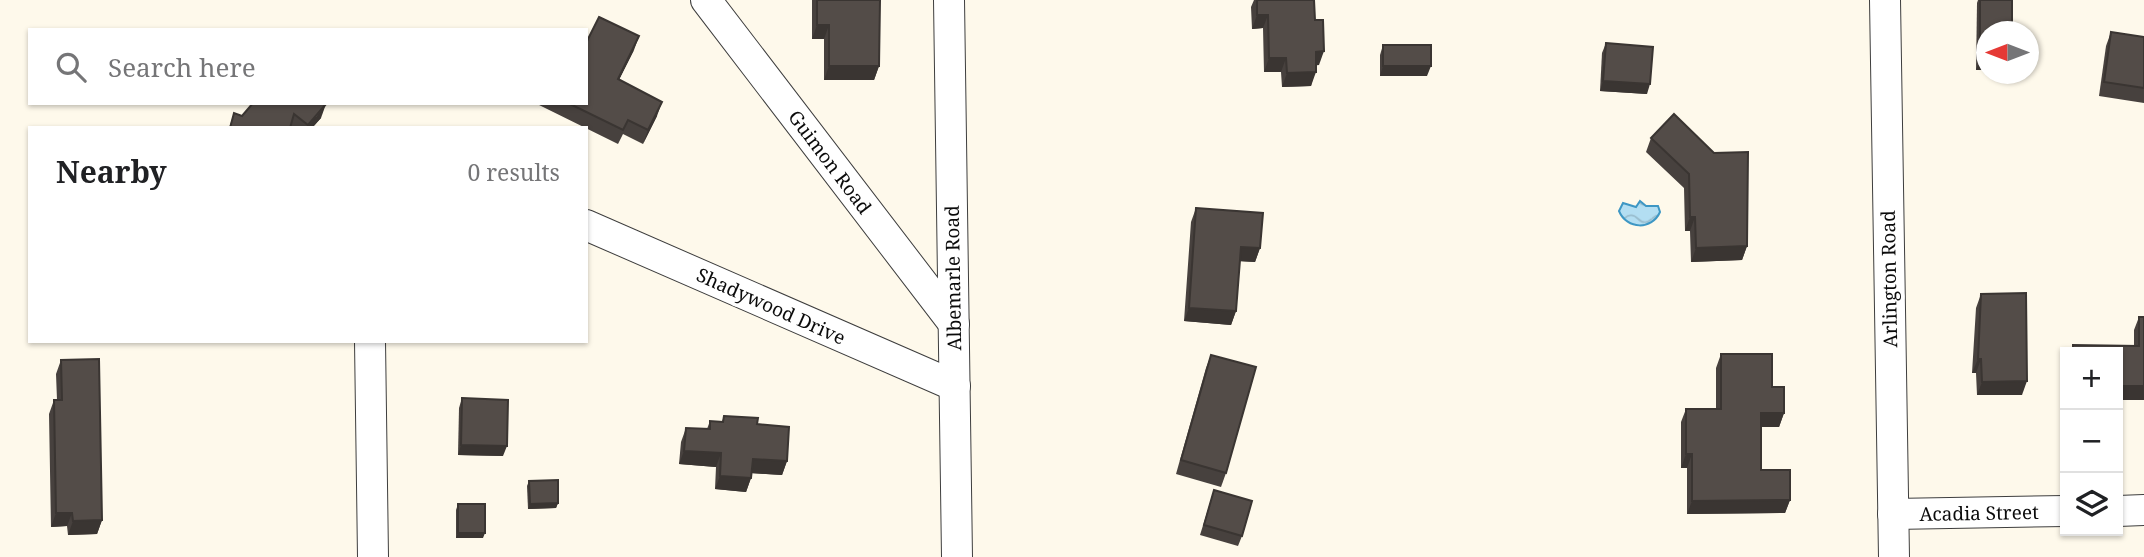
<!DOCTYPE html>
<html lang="en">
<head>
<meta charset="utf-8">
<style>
	body { margin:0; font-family:"Noto Serif",serif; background:#f6f6f6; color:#202124 }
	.controls { position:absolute; right:21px; bottom:21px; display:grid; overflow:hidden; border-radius:0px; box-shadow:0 2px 5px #0004 }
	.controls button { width:63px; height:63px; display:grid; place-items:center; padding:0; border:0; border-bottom:2px solid #e0e0e0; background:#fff; color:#202124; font:35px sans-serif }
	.compass { position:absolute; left:1976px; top:21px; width:63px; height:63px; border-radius:50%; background:#fff; box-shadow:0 2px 5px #0004; rotate:270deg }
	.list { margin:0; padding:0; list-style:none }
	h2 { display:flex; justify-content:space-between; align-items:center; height:91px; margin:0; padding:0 28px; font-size:30px }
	h2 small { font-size:23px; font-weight:400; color:#757577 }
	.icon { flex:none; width:38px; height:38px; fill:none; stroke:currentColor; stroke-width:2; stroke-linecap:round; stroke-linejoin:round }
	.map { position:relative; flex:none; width:2144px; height:557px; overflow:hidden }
	.search { position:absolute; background:#fff; box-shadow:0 2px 5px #0004; left:28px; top:28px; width:560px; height:77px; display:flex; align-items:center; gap:18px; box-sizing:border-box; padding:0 24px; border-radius:0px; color:#757577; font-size:26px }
	.panel { position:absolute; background:#fff; box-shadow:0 2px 5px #0004; left:28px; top:126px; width:560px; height:217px; border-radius:0px }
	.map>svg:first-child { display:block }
	.water { fill:url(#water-waves); stroke:#3e97c4; stroke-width:2 }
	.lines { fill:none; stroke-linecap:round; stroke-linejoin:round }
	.street-casing { stroke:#3e3e3e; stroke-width:32 }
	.street { stroke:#fff; stroke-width:30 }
	.wall { fill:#47413e }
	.shaded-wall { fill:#3a3532 }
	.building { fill:#534c48; stroke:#3a3532; stroke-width:2 }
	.labels { text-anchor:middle; stroke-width:7; stroke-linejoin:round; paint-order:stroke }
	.street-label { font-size:19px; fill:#0b0b0b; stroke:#fff }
</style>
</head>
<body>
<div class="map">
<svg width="2144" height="557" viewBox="0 0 2144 557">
	<defs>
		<pattern id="water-waves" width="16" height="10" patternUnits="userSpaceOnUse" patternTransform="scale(1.75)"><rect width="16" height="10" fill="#b3def2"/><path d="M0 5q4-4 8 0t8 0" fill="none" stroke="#99bdce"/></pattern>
	</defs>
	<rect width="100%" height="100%" fill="#fef9eb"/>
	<path class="water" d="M1640,201l6,5h12l2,6c-8,18 -33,18 -41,-1l4,-8 13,4z"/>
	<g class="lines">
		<g class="street-casing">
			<g id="street">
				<polyline points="706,0 954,324"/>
				<polyline points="949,0 957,557"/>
				<polyline points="1885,0 1894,557"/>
				<polyline points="586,225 955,386"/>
				<polyline points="370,341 373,557"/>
				<polyline points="2118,511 2144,510"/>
				<polyline points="1893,514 2065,511"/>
			</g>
		</g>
		<use href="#street" class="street"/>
	</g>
	<g class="wall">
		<polygon points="812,0 880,0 879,66 874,80 824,80 824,39 812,39"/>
		<polygon points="1254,0 1314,0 1315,20 1319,65 1316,65 1311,86 1282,87 1281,72 1264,72 1263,28 1252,29 1251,7"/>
		<polygon points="1978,0 2012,0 1986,70 1976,70 1977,3"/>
		<polygon points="2111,32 2144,37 2144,103 2099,96 2106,46"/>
		<polygon points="1606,43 1647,94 1600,91 1602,53"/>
		<polygon points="1383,45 1427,76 1380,76 1380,55"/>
		<polygon points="634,50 619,80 657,116 643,144 623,134 618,144 535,103 586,103"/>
		<polygon points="253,103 321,118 312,128 229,128 234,113 242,116"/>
		<polygon points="1674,114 1747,246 1742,260 1691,262 1690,231 1685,231 1684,188 1646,152 1651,138"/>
		<polygon points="1196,208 1260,248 1255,262 1240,261 1236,311 1231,325 1184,321 1191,222"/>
		<polygon points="1981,294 2022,395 1977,395 1976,373 1972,373 1976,308"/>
		<polygon points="2139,317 2144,400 2118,352 2070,352 2073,345 2134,346 2134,330"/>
		<polygon points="1721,354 1772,387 1784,413 1779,427 1761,427 1761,470 1790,500 1785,513 1687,514 1687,468 1681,468 1681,422 1686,409 1716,409 1716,368"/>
		<polygon points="1211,355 1226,473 1221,487 1176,474 1206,368"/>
		<polygon points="61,360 102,520 97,534 68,535 67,526 51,527 49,414 54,400 57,400 56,374"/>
		<polygon points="462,398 503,456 458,455 459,408"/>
		<polygon points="724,416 757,424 787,461 782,475 752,473 751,478 746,492 715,489 716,467 679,464 681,442 686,428 707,429 710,421 722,422"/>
		<polygon points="529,481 558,503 556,508 528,509 527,486"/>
		<polygon points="1214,490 1242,536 1238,546 1200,535"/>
		<polygon points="458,504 483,538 456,538 456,510"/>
	</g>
	<g class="shaded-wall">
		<polygon points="1257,15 1268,15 1263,28 1252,29"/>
		<polygon points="817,25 829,25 824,39 812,39"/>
		<polygon points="639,36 634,50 612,93 618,79"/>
		<polygon points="1324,51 1319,65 1311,66 1316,52"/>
		<polygon points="1269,58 1286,58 1281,72 1264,72"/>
		<polygon points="1980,60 1986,60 1986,70 1976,70"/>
		<polygon points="829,66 879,66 874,80 824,80"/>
		<polygon points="1383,66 1431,66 1427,76 1380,76"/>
		<polygon points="1316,72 1311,86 1282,87 1287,73"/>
		<polygon points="1603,81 1650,84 1647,94 1600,91"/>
		<polygon points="662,102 657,116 643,144 648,130"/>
		<polygon points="326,104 321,118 312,128 307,128"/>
		<polygon points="1690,217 1695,217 1690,231 1685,231"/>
		<polygon points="1747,246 1742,260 1691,262 1696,248"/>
		<polygon points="1241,247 1260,248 1255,262 1236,261"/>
		<polygon points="1189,308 1236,311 1231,325 1184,321"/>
		<polygon points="1978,359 1981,359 1976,373 1972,373"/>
		<polygon points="2027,381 2022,395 1977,395 1982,382"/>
		<rect x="2118" y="386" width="26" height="14"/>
		<polygon points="1761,413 1784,413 1779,427 1757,427"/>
		<polygon points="461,445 507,446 503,456 458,455"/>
		<polygon points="684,451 721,453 716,467 679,464"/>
		<polygon points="1686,454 1692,454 1687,468 1681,468"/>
		<polygon points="753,459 787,461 782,475 748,473"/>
		<polygon points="720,476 751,478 746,492 715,489"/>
		<polygon points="1790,500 1785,513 1687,514 1692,501"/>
		<polygon points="558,503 556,508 528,509 530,504"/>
		<polygon points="56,513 72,513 67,526 51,527"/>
		<polygon points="102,520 97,534 68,535 73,521"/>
		<polygon points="458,533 485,533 483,538 456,538"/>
	</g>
	<g class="building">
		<polygon points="817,0 880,0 879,66 829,66 829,25 817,25"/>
		<polygon points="1257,0 1314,0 1315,20 1323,20 1324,51 1316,52 1316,72 1287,73 1286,58 1269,58 1268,15 1257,15"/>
		<polygon points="1980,0 2012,0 2012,32 1986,32 1986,60 1980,60"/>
		<polygon points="599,17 639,36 618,79 662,102 648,130 628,120 623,130 568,103 586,103 586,43"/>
		<polygon points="2111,32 2144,37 2144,88 2104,82"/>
		<polygon points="1606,43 1653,47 1650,84 1603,81"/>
		<rect x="1383" y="45" width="48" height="21"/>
		<polygon points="253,103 325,103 326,104 308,125 294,114 290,128 230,128 234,113 242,116"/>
		<polygon points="1674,114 1714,153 1748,152 1747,246 1696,248 1695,217 1690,217 1689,174 1651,138"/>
		<polygon points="1196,208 1263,213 1260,248 1241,247 1236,311 1189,308"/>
		<polygon points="2026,293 2027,381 1982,382 1981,359 1978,359 1981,294"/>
		<polygon points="2139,317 2144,317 2144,386 2118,386 2118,352 2073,352 2073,345 2139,346"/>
		<polygon points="1721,354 1772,354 1772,387 1784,387 1784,413 1761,413 1761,470 1790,470 1790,500 1692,501 1692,454 1686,454 1686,409 1721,409"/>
		<polygon points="1211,355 1256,367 1226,473 1181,460"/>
		<polygon points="99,359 102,520 73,521 72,513 56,513 54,400 62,400 61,360"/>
		<polygon points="462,398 508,400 507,446 461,445"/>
		<polygon points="724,416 758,418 757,424 789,427 787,461 753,459 751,478 720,476 721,453 684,451 686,428 710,429 710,421 723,422"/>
		<polygon points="558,480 558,503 530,504 529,481"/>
		<polygon points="1214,490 1252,501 1242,536 1204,525"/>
		<rect x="458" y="504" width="27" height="29"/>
	</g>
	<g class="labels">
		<g class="street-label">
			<text transform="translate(830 162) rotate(53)" y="7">Guimon Road</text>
			<text transform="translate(953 278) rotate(-91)" y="7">Albemarle Road</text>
			<text transform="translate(1889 279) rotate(-91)" y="7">Arlington Road</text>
			<text transform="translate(771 306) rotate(24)" y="7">Shadywood Drive</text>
			<text transform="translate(1979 513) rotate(-1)" y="7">Acadia Street</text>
		</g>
	</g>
</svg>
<div class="controls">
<button>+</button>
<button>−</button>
<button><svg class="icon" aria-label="layers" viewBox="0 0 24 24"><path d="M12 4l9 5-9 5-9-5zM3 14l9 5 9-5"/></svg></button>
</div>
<svg class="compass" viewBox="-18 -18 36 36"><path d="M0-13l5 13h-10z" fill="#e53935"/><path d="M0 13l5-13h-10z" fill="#757577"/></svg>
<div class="search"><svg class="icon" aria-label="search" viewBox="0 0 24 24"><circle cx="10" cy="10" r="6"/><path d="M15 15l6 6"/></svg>Search here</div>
<section class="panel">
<h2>Nearby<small>0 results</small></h2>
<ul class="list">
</ul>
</section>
</div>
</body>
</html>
